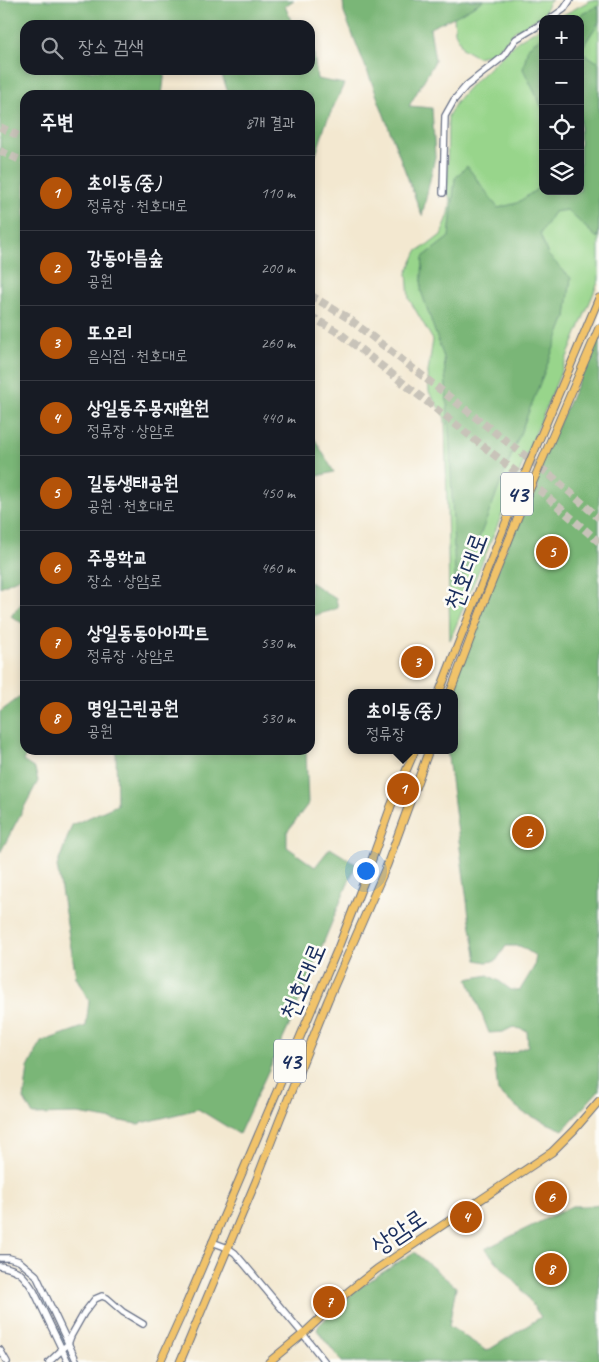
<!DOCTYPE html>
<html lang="ko">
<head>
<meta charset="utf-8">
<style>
	body { margin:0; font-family:Caveat,"Poor Story",sans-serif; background:#242831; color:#f1f3f6 }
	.controls { position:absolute; right:15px; top:15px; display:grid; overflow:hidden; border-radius:10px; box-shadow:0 2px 8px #0003 }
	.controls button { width:45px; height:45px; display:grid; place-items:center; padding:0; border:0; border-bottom:1px solid #363941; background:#171b24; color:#f1f3f6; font:25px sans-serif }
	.you { position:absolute; left:365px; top:870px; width:18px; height:18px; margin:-12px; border:4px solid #fff; border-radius:50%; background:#1a73e8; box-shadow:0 0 0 8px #1a73e833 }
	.badge { display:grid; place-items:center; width:32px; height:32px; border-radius:50%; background:#b45309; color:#fff; font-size:16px; font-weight:700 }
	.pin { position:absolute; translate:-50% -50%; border:2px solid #fff; box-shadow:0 1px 5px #0006 }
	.popup { position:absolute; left:348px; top:689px; width:110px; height:65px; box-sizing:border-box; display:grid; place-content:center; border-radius:10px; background:#171b24; filter:drop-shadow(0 1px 4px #0005); font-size:16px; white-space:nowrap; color:#9ea1a6 }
	.popup b { font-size:19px; color:#f1f3f6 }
	.popup::after { content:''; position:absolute; left:50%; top:100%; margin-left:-10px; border:10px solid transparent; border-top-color:#171b24 }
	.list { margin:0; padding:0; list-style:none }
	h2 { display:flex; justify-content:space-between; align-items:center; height:65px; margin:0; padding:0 20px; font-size:21px }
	h2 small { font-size:16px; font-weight:400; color:#9ea1a6 }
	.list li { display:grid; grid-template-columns:32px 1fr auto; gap:15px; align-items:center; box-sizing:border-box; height:75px; padding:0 20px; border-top:1px solid #363941 }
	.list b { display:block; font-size:19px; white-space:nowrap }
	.list p { margin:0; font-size:16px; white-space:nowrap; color:#9ea1a6 }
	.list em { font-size:16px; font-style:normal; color:#9ea1a6 }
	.icon { flex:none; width:28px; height:28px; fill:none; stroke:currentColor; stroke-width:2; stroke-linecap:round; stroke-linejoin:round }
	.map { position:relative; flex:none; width:599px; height:1362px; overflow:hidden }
	.search { position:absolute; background:#171b24; box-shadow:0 2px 8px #0003; left:20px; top:20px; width:295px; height:55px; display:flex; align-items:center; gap:12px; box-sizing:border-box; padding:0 18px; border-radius:15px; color:#9ea1a6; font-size:19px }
	.panel { position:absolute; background:#171b24; box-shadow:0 2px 8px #0003; left:20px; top:90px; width:295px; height:665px; border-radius:15px }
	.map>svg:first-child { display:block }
	.green { fill:#98d58b; stroke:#5a8274 }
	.forest { fill:#7ab677; stroke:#4a726a }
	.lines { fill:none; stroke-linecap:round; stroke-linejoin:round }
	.stream { stroke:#5bb1d8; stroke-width:2 }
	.highway-tunnel { stroke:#c8c3b9; stroke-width:8; stroke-dasharray:8 4; stroke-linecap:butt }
	.minor-casing { stroke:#677086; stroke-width:8 }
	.major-casing { stroke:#677086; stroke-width:9 }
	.minor { stroke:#fff; stroke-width:5.5 }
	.major { stroke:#f1c36a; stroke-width:7 }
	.labels { text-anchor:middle; stroke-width:5; stroke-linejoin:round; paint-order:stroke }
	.shield { fill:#fdfcf7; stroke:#5f6c8c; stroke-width:1 }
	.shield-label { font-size:24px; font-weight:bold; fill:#1b2f5e }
	.street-label { font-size:25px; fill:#1b2f5e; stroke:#fdfcf7 }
</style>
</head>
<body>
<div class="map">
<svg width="599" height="1362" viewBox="0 0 599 1362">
	<rect width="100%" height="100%" fill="#fdfcf7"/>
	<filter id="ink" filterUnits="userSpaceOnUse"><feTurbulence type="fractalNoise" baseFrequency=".02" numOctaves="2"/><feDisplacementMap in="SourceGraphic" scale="10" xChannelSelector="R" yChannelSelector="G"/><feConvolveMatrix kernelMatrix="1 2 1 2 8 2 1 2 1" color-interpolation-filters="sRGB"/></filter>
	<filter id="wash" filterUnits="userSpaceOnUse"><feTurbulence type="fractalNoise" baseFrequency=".0096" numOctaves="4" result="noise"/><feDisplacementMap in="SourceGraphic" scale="20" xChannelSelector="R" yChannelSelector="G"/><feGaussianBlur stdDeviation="1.12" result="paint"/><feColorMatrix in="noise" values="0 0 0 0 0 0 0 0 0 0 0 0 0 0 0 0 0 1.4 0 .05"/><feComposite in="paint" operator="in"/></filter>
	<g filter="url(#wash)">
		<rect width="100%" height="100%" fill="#f3e8d0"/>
		<g class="green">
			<polygon points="466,0 552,0 548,3 544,15 516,30 495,53 477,57 463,49 455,32 454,16"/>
			<polygon points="591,0 599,0 599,280 450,640 445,418 429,392 428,372 433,340 409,299 407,273 417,251 428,245 441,235 449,214 451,200 447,192 448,116 457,101 469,87 519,40 543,26 543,191 580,191 580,19 556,19"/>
		</g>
		<g class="forest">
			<polygon points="0,0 294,0 285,6 293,25 25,25 25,70 165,70 162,95 25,95 25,575 0,587"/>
			<polygon points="343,0 484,0 458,15 430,28 435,61 409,106 432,108 435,157 422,216 372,83 344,13"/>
			<polygon points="597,6 599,9 599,22 580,51 580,19 573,19"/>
			<polygon points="310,36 312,37 317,79 344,84 326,123 310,173 310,95 229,95 220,70 310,70"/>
			<polygon points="543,36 543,109 523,69 528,47"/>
			<polygon points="580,51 599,63 599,232 597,238 567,210 554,212 540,234 548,255 571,278 566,317 459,589 455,577 450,448 444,358 421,291 423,257 449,237 455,178 467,166 498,208 517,203 543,185 543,191 580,191"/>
			<polygon points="599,336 599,1090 563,1130 524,1113 498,1092 494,1056 514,1052 528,1046 527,1031 513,1027 503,1032 489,1033 468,979 488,975 499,981 511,990 520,990 534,967 536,956 520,946 506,946 496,961 486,962 477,960 469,916 447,750 454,750 454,693 448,693 537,472"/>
			<polygon points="310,431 334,472 310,478"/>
			<polygon points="310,582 336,599 338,608 310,617"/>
			<polygon points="25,599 25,625 11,616"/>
			<polygon points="25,693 25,750 28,750 23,761 35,769 38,781 0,853 0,712"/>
			<polygon points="116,750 306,750 308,804 287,832 287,847 315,867 330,848 356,864 289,1026 239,1134 198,1109 138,1124 78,1114 33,1115 24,1099 28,1068 41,1042 86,1026 89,1001 76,977 57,866 72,825 117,805"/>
			<polygon points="599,1204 599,1362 342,1362 317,1330 318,1326 357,1289 414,1252 456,1287 449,1326 487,1351 541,1317 520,1287 485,1249 572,1206 586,1206"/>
		</g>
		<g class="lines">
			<g class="stream">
				<path d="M5,1260c13,3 19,8 28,18l32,67"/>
				<polyline points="67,1349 73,1362"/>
			</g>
		</g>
	</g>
	<g filter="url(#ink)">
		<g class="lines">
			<g class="highway-tunnel">
				<polyline points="0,127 25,139"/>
				<polyline points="0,151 25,162"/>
				<polyline points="310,295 348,318 555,479 599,518"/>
				<polyline points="310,316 341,334 544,494 599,542"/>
			</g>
			<g class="minor-casing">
				<g id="minor">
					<polyline points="550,19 564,9 570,0"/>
					<polyline points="443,193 445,116 454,100 466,86 504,56 516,39 543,23"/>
					<polyline points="212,1242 228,1248 235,1253 303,1334 325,1362"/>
					<polyline points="0,1258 9,1258 19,1261 36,1275 77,1362"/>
					<path d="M0,1266c19,3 24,9 34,25l34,71"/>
					<polyline points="0,1350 7,1362"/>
					<polyline points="49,1362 68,1344 71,1336 84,1313 95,1299 102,1296 107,1298 123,1312 143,1324"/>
				</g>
			</g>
			<g class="major-casing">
				<g id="major">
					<polyline points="439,693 528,466 599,298"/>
					<polyline points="450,693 486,597 520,512 599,328"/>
					<polyline points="160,1362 185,1307 338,948 365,879 391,806 415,750"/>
					<polyline points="180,1362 256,1181 280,1119 328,1000 387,865 429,750"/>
					<polyline points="269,1362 303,1334 349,1291 377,1269 552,1152 574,1130 599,1101"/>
				</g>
			</g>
			<use href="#minor" class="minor"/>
			<use href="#major" class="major"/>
		</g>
	</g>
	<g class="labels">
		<g class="shield">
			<rect x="501" y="472.5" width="32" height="43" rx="4"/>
			<rect x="274" y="1039.5" width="32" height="43" rx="4"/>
		</g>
		<g class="shield-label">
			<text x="517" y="502">43</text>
			<text x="290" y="1069">43</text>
		</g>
		<g class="street-label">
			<text transform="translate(465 571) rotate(-69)" y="9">천호대로</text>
			<text transform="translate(302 981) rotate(-67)" y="9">천호대로</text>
			<text transform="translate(398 1231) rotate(-34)" y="9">상암로</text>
		</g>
	</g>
</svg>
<div class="controls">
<button>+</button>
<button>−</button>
<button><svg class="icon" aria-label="locate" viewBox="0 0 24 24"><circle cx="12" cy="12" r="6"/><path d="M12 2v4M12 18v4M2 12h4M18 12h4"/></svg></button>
<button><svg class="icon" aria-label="layers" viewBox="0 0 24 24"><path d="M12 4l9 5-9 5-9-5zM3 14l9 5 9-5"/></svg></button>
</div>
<div class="you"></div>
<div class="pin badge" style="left:403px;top:789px">1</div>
<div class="popup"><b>초이동(중)</b>정류장</div>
<div class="pin badge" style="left:528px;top:832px">2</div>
<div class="pin badge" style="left:417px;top:662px">3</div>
<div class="pin badge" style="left:466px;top:1217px">4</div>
<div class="pin badge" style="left:552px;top:552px">5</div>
<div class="pin badge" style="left:551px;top:1197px">6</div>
<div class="pin badge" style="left:329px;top:1302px">7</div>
<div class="pin badge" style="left:551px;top:1269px">8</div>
<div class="search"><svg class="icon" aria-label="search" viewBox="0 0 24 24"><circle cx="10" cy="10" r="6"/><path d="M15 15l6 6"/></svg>장소 검색</div>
<section class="panel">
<h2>주변<small>8개 결과</small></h2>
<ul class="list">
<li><span class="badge">1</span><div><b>초이동(중)</b><p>정류장 · 천호대로</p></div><em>110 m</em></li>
<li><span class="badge">2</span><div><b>강동아름숲</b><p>공원</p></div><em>200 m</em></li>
<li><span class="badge">3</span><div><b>또오리</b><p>음식점 · 천호대로</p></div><em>260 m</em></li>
<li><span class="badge">4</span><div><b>상일동주몽재활원</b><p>정류장 · 상암로</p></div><em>440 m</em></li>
<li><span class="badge">5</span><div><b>길동생태공원</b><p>공원 · 천호대로</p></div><em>450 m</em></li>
<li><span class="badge">6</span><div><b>주몽학교</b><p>장소 · 상암로</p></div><em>460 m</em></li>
<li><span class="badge">7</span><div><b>상일동동아아파트</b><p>정류장 · 상암로</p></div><em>530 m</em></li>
<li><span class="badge">8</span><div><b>명일근린공원</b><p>공원</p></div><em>530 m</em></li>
</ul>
</section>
</div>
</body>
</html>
